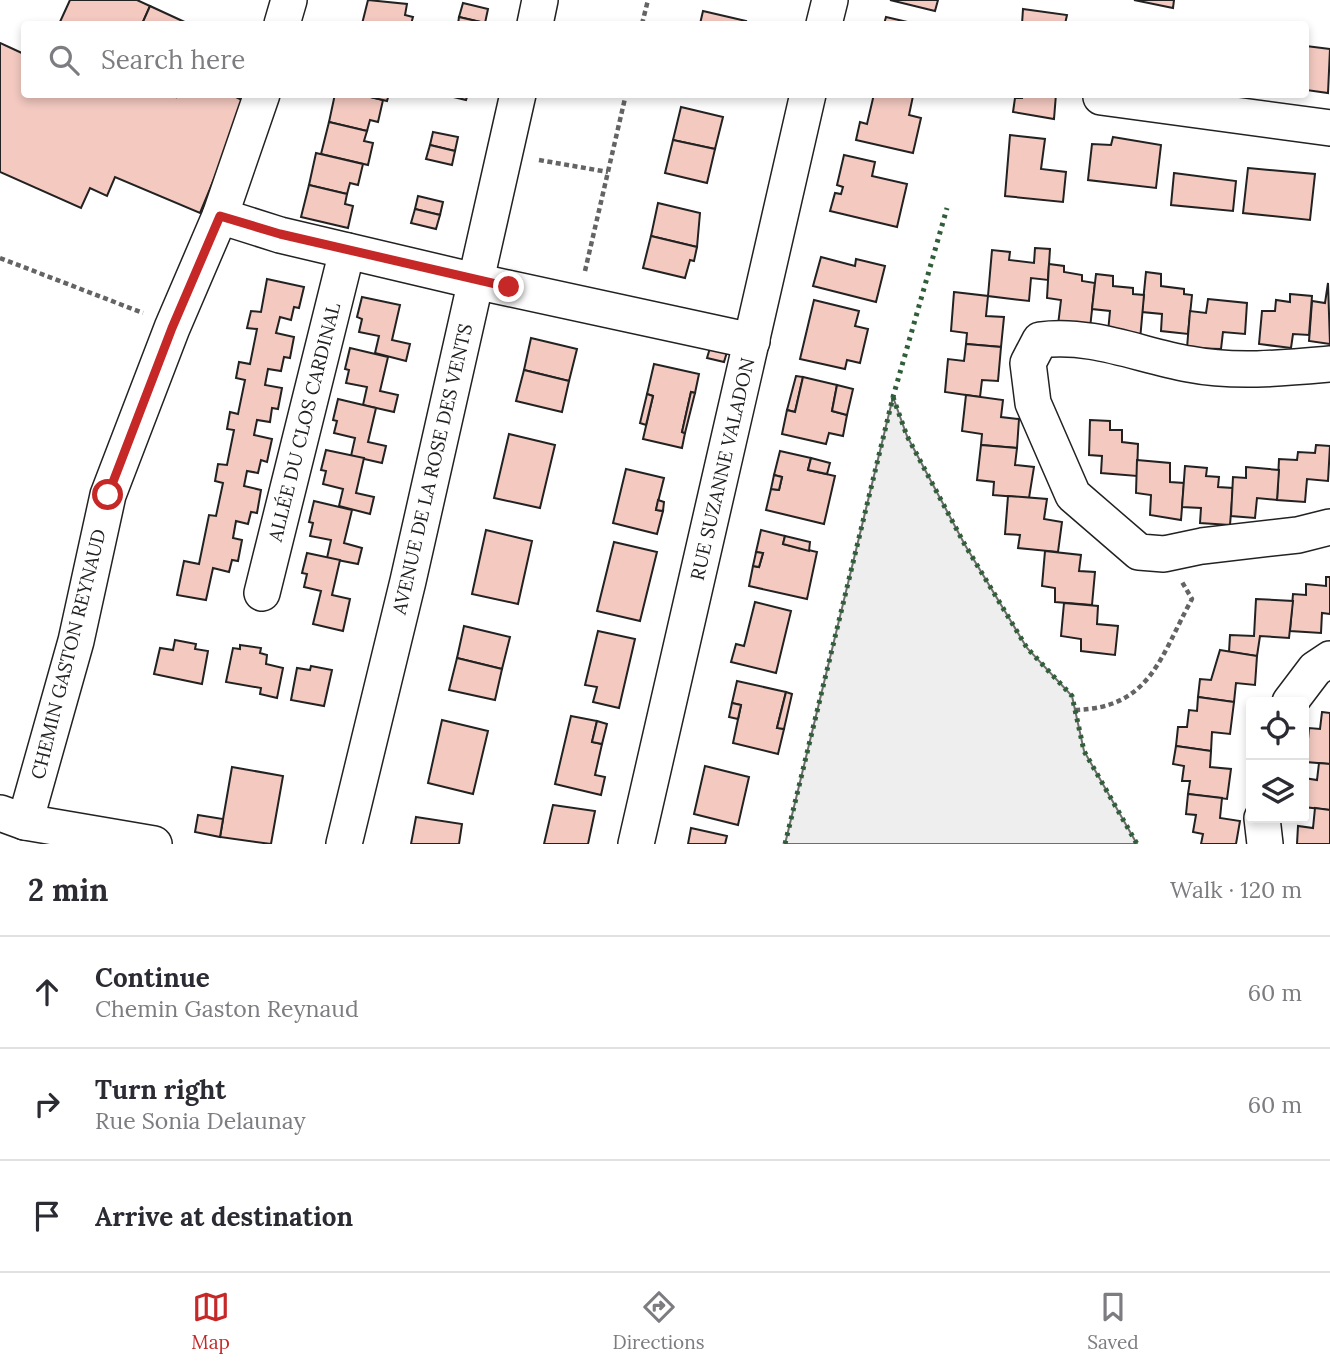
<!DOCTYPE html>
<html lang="en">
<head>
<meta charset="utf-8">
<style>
	body { margin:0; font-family:Lora,serif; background:#f7f7f7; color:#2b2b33 }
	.controls { position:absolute; right:21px; bottom:21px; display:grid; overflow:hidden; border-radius:7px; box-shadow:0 4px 10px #0003 }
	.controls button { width:63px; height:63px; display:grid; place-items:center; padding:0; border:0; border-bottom:2px solid #e1e1e2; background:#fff; color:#2b2b33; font:35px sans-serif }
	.stop { position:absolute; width:21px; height:21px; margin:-16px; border:5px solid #c62828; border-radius:50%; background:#fff }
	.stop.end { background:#c62828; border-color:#fff; box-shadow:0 2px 7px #0008 }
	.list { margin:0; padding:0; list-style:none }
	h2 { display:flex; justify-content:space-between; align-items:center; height:91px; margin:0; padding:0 28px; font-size:30px }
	h2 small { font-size:23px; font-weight:400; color:#7c7c81 }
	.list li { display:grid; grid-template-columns:46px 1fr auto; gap:21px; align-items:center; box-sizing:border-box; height:112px; padding:0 28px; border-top:2px solid #e1e1e2 }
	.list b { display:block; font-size:26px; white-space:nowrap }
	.list p { margin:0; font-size:23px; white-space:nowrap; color:#7c7c81 }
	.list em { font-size:23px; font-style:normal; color:#7c7c81 }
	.icon { flex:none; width:38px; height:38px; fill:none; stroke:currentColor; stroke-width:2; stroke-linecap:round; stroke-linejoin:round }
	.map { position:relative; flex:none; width:1330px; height:844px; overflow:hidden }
	.search { position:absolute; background:#fff; box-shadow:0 4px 10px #0003; left:21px; right:21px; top:21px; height:77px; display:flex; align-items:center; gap:18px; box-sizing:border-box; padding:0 24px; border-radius:7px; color:#7c7c81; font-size:26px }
	.sheet { height:427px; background:#fff }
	nav { display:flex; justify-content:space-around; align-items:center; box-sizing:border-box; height:98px; border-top:2px solid #e1e1e2; background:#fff; font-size:19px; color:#7c7c81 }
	nav a { display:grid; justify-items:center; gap:4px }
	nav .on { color:#c62828 }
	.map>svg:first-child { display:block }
	.green { fill:#eee; stroke:#6f6f6f; stroke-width:2 }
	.building { fill:#f3c9c0; stroke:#222; stroke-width:2 }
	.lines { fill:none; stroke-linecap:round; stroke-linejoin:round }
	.minor-casing { stroke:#222; stroke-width:38 }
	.path { stroke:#646464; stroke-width:4.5; stroke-dasharray:5 3.5; stroke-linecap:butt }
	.minor { stroke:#fff; stroke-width:35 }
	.hedge { stroke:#2f5e38; stroke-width:5; stroke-dasharray:3.5 5; stroke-linecap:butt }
	.route { stroke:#c62828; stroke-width:9 }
	.labels { text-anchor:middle; stroke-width:5; stroke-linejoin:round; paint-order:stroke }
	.street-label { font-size:19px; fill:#222; stroke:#fff }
</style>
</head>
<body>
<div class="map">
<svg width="1330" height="844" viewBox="0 0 1330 844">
	<rect width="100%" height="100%" fill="#fff"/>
	<polygon class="green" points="893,397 907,436 965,545 1027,648 1072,696 1084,751 1137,844 785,844"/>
	<g class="building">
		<polygon points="70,0 137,0 150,6 142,24 59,24"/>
		<polygon points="368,0 407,4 405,15 413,17 411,24 362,24"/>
		<polygon points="890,0 938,0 935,11"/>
		<polygon points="1134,0 1174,0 1173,8"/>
		<polygon points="463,3 488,9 485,23 459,17"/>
		<polygon points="150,6 189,24 142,24"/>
		<polygon points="1023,9 1067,15 1065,24 1022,24"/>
		<polygon points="703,11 746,21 745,24 700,24"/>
		<polygon points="459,17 485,23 484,24 458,24"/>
		<polygon points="886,17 916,24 884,24"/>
		<polygon points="0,43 24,54 24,94 170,94 176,97 177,94 230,94 246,102 200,213 115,177 107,196 90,188 81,208 0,172"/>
		<polygon points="1306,46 1330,49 1328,93 1306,90"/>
		<polygon points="335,94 358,94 383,100 378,122 370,120 367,131 329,122"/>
		<polygon points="358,94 389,94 387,101"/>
		<polygon points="441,94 468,94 466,100"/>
		<polygon points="874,94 913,96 909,115 921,118 913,153 856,140 860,122 867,124"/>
		<polygon points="1022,94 1056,94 1054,119 1013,112 1015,98 1022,98"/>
		<polygon points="681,107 723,117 715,149 673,140"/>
		<polygon points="329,122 367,131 364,141 373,143 368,165 321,154"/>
		<polygon points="433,132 458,137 455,151 430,145"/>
		<polygon points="1010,135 1045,139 1041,169 1066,172 1063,202 1005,196"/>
		<polygon points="1113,137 1161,145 1156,188 1088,180 1092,144 1111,145"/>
		<polygon points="673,140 715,149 707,183 665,173"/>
		<polygon points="430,145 455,151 452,165 426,159"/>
		<polygon points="316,153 363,164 358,185 350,183 347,194 309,185"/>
		<polygon points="844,155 875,162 872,176 907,184 897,227 830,211 835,193 841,194 843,187 837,185"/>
		<polygon points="1248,168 1315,174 1310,220 1243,213"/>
		<polygon points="1174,173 1236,181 1233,211 1171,205"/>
		<polygon points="309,185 347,194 345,204 353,206 348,228 301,217"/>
		<polygon points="418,196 443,202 440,215 415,209"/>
		<polygon points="658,203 700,213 697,247 651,236"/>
		<polygon points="415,209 440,215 436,229 411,223"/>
		<polygon points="651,236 697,247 694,261 690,260 685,278 643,268"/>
		<polygon points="1035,248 1050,249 1048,280 1031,278 1029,301 988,296 992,250 1010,252 1009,260 1034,263"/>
		<polygon points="821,257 855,266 856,259 885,266 876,302 813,286"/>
		<polygon points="1049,264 1064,266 1064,272 1082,275 1082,281 1095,283 1090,328 1058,325 1061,300 1047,298"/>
		<polygon points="1146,272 1161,274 1161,286 1184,289 1184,294 1192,295 1188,334 1161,331 1162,314 1142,312"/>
		<polygon points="1096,274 1113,276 1113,286 1133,288 1133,294 1144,295 1140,340 1108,332 1110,311 1092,309"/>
		<polygon points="267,279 304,287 299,308 294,307 291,320 280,317 276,333 294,337 290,358 284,357 281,371 268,369 265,385 282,388 278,409 272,408 270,422 257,420 254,435 272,439 267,462 261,460 258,473 247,471 244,486 261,490 257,513 251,512 248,524 236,521 233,538 242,540 238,561 232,560 229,572 213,568 206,600 177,595 184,561 199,564 209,515 216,516 223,483 215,481 218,464 227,465 234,430 227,429 230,412 238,414 245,380 236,378 239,362 250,364 257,329 247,328 251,311 261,312"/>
		<polygon points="1328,283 1330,344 1309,341 1312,301 1325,303"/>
		<polygon points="954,292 988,296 986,316 1004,317 1001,347 966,344 967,333 951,331"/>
		<polygon points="1290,294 1312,296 1309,335 1293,334 1291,348 1259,344 1262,311 1275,311 1276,300 1290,302"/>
		<polygon points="362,297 400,305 392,340 410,344 406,361 375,353 379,336 359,332 362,319 357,317"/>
		<polygon points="1208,299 1247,303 1245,334 1223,332 1221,349 1187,348 1190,311 1206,313"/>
		<polygon points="814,300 859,311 855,326 868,329 860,363 847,360 845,369 800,359"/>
		<polygon points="531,338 577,349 569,381 524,370"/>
		<polygon points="966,344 1001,347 998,381 982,380 980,397 945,392 948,359 964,361"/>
		<polygon points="350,348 388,357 380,391 398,395 394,412 363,405 367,387 346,383 349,370 345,369"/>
		<polygon points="710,348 727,352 724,362 707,358"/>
		<polygon points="654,364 699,374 695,393 691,392 682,432 685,433 682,448 643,439 653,396 647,394"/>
		<polygon points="524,370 569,381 562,412 516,401"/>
		<polygon points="796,376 803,377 795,412 787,410"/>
		<polygon points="803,377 837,385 832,411 847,415 843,436 829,433 826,444 782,434 787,410 795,412"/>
		<polygon points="837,385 853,389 847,415 832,411"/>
		<polygon points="691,392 695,393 685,433 682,432"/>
		<polygon points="647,394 653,396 646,425 640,423"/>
		<polygon points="966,395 1003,400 1001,417 1019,419 1017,448 981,445 982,434 962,431"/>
		<polygon points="338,399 376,408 368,442 386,446 382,463 351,456 355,438 334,433 337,421 333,420"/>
		<polygon points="1090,420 1110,421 1110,430 1122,430 1122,442 1138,444 1137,476 1101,473 1102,456 1089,455"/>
		<polygon points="509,434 555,445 540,508 494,498"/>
		<polygon points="981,445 1017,448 1015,465 1034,467 1029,498 993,495 994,482 977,480"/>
		<polygon points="1316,445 1330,446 1328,481 1307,479 1305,502 1277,500 1279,459 1297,460 1298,452 1315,453"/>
		<polygon points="326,450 364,458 356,493 374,497 370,514 339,506 343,489 323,484 326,471 321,470"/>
		<polygon points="780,451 811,458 808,470 835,476 824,524 766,510 771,489 779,490 782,477 774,475"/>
		<polygon points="811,458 830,463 827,474 808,470"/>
		<polygon points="1137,460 1170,463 1170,482 1184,483 1181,520 1150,515 1151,495 1136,493"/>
		<polygon points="1185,466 1207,468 1206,476 1219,477 1218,487 1233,488 1230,525 1200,523 1201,508 1182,507"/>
		<polygon points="1246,467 1279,470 1277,500 1257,498 1255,518 1231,516 1233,477 1246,478"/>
		<polygon points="626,469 664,478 656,510 663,511 657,534 613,523"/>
		<polygon points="774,475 782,477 779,490 771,489"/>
		<polygon points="1008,496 1047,499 1044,519 1062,522 1058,552 1018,548 1020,535 1005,534"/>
		<polygon points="658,500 664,502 663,511 656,510"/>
		<polygon points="314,501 352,510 344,543 362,548 358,564 327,558 331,540 310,536 313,523 309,522"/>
		<polygon points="486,530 532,541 518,604 472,594"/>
		<polygon points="761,530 785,536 783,544 817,552 807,599 749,586 753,566 759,567 763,553 756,552"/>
		<polygon points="785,536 810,542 809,551 783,544"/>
		<polygon points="614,542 657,552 640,621 597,611"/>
		<polygon points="1045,551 1081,555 1079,571 1095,572 1092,605 1055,602 1055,588 1042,586"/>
		<polygon points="756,552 763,553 759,567 753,566"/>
		<polygon points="307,553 340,560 332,595 350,599 343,631 313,624 321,591 304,587 307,574 302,573"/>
		<polygon points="1326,577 1330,577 1330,614 1322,613 1321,633 1290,631 1293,594 1306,595 1306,584 1326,586"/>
		<polygon points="1256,599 1293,601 1289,638 1260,636 1257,656 1229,652 1230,635 1254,636"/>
		<polygon points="755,602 791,611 776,673 731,662 736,644 744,646"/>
		<polygon points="1064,603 1098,606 1097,624 1118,626 1115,655 1081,651 1081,639 1061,636"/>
		<polygon points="464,626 510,637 502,669 457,658"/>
		<polygon points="598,631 635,639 619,708 593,702 597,687 585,685"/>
		<polygon points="175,640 196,644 195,649 208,651 202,684 154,674 160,648 173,650"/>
		<polygon points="240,645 261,648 260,653 267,655 266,664 283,668 277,698 260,694 261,688 226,682 233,648 240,649"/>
		<polygon points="1220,650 1257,656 1255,685 1236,683 1234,702 1198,697 1200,679 1211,680"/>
		<polygon points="457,658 502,669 495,700 449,690"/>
		<polygon points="311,666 332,670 324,706 291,700 297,668 310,670"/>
		<polygon points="737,681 786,692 777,728 784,729 778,754 733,743 741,705 732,703"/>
		<polygon points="786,692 792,694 784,729 777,728"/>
		<polygon points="1198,697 1234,702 1230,734 1212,732 1211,751 1176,746 1178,727 1187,727 1189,710 1197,711"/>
		<polygon points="732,703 741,705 738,719 729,717"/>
		<polygon points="1322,712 1330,713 1330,764 1306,762 1309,728 1320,729"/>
		<polygon points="571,716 597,721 592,742 602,744 595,775 605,777 601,795 555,784"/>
		<polygon points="442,720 488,731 473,794 428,783"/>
		<polygon points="597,721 607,724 602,744 592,742"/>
		<polygon points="1176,746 1211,751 1210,767 1231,769 1227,799 1188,794 1190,781 1182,781 1184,766 1173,764"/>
		<polygon points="1319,763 1330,764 1330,810 1304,807 1304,778 1317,780"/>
		<polygon points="705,766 749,777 738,825 694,814"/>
		<polygon points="232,767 283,776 271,844 220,837"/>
		<polygon points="1188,794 1222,798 1220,818 1240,821 1236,844 1201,844 1203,834 1193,832 1196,815 1186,814"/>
		<polygon points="553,805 595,811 588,844 544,844"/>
		<polygon points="1315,808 1330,810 1330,844 1297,844 1298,826 1313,828"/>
		<polygon points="198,815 223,819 220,837 195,832"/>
		<polygon points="416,817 462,824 459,844 411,844"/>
		<polygon points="691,828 727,836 725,844 688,844"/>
	</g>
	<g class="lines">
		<g class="minor-casing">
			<g id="minor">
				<polyline points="282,24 289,0"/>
				<polyline points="535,24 540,0"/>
				<polyline points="824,24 830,0"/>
				<polyline points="1101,97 1330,128"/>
				<polyline points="220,216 280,235 475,281 752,341"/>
				<path d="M1330,364c-45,4 -96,9 -141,0 -50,-9 -98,-31 -149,-24l-12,23 5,40 40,92 66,57 25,2 38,-8 96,-11 32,-8"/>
				<polyline points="262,593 347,251"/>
				<polyline points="1290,702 1315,669 1330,659"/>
				<polyline points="0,813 25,822 154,844"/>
				<polyline points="1262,818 1265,844"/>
				<polyline points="25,822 76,641 108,495 172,328 220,216 262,94"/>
				<polyline points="344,844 408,581 518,94"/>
				<polyline points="636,844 808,94"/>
			</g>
		</g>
		<g class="path">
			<polyline points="642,24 648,0"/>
			<polyline points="539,160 608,172"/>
			<polyline points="0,258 143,313"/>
			<polyline points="585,271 626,94"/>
			<path d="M1075,710c76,-2 85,-53 117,-111l-10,-17"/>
		</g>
		<use href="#minor" class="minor"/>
		<g class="hedge">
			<polyline points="893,397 907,436 965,545 1027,648 1072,696 1084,751 1137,844"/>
			<polyline points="785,844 893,397 947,208"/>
		</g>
	</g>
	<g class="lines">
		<polyline class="route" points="108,495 172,328 220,216 280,234 509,287"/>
	</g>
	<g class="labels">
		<g class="street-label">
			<text transform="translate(304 422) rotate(-76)" y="7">ALLÉE DU CLOS CARDINAL</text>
			<text transform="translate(432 469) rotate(-77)" y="7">AVENUE DE LA ROSE DES VENTS</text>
			<text transform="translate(722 469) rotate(-77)" y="7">RUE SUZANNE VALADON</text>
			<text transform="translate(68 654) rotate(-76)" y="7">CHEMIN GASTON REYNAUD</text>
		</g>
	</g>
</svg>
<div class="controls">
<button><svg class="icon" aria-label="locate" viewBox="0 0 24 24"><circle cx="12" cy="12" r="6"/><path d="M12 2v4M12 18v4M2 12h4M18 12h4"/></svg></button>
<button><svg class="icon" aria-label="layers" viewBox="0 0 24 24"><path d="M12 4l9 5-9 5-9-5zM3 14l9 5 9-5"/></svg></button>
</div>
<div class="stop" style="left:108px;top:495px"></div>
<div class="stop end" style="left:509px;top:287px"></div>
<div class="search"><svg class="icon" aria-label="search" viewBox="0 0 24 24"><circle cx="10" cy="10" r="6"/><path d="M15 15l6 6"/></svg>Search here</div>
</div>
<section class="sheet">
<h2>2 min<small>Walk · 120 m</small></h2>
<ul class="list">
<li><svg class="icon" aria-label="ahead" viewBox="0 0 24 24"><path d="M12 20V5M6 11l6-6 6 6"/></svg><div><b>Continue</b><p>Chemin Gaston Reynaud</p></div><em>60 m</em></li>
<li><svg class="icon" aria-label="right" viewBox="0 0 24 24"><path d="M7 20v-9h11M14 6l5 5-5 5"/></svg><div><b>Turn right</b><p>Rue Sonia Delaunay</p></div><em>60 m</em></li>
<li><svg class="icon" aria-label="arrive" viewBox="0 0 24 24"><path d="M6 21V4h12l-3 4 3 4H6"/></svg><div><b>Arrive at destination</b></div></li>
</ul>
</section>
<nav>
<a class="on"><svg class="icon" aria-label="map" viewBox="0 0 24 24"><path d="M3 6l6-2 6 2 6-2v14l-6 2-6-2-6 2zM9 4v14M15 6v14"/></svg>Map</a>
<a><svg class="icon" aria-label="directions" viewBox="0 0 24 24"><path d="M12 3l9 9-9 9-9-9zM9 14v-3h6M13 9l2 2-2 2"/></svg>Directions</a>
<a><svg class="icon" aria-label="saved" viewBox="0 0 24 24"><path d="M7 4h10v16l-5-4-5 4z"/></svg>Saved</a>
</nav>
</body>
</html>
